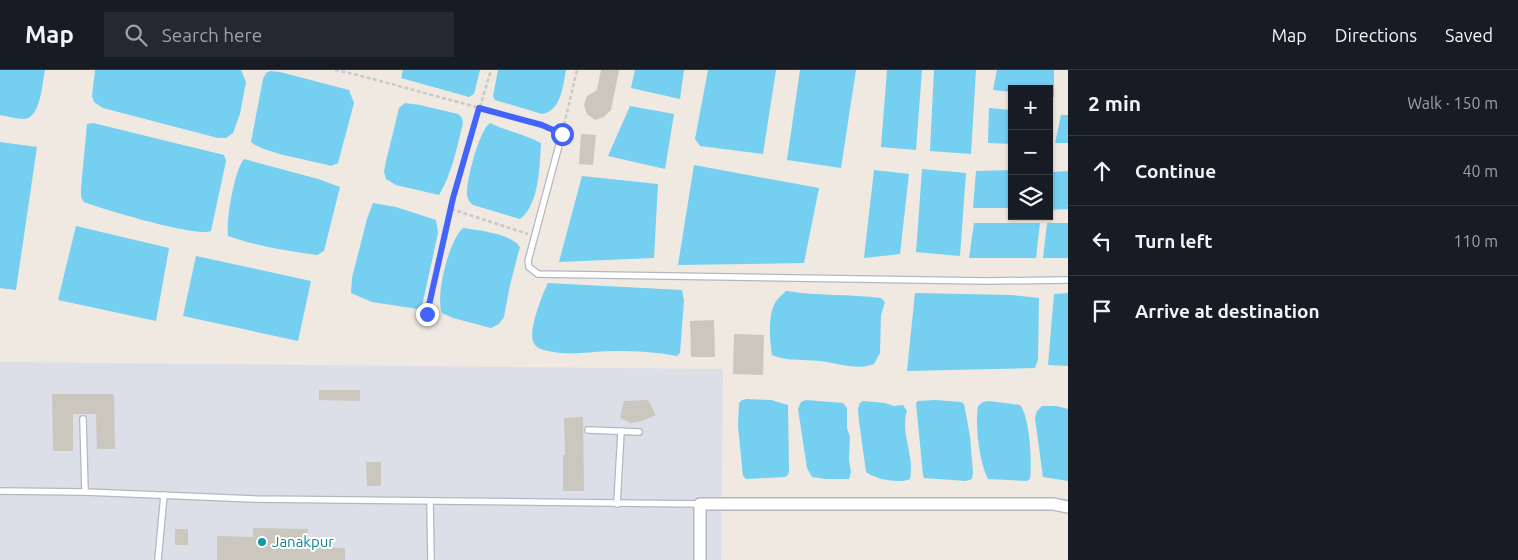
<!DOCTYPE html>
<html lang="en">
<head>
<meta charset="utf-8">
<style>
	body { margin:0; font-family:Ubuntu,sans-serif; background:#242831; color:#f1f3f6 }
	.controls { position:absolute; right:15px; top:15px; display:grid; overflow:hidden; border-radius:0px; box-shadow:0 1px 4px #0004 }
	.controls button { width:45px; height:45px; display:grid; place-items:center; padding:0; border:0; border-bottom:1px solid #363941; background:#171b24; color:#f1f3f6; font:25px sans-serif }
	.stop { position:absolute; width:15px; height:15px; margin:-11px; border:4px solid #4264fb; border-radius:50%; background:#fff }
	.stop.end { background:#4264fb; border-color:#fff; box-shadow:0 1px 5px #0008 }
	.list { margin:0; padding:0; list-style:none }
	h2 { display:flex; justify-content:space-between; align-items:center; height:65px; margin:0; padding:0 20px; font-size:21px }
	h2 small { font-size:16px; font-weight:400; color:#9ea1a6 }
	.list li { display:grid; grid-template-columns:32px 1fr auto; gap:15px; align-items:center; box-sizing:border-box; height:70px; padding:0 20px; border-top:1px solid #363941 }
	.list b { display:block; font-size:19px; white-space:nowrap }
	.list em { font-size:16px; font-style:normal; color:#9ea1a6 }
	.icon { flex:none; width:28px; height:28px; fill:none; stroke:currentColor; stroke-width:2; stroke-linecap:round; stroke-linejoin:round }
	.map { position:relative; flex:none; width:1068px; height:490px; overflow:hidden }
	header { display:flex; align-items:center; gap:30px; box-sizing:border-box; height:70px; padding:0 25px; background:#171b24; border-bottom:1px solid #363941 }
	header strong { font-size:24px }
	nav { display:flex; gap:28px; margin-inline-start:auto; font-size:18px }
	.search { width:350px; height:45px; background:#242831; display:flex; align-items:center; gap:12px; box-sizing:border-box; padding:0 18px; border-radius:0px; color:#9ea1a6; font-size:19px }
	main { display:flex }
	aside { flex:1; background:#171b24 }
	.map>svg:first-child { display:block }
	.airport { fill:#dcdee8 }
	.water { fill:#75cff0 }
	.building { fill:#cbc7bf }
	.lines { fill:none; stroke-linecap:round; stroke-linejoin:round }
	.service-casing { stroke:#b4b7c1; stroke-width:8 }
	.minor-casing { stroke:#b4b7c1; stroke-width:14 }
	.path { stroke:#c9c9c9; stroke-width:2.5; stroke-dasharray:4 2.5; stroke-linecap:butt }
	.service { stroke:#fff; stroke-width:5.5 }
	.minor { stroke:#fff; stroke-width:11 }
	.route { stroke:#4264fb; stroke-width:6 }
	.culture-dot { fill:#0f9aa8; stroke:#fff; stroke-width:2 }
	.labels { text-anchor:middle; stroke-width:4; stroke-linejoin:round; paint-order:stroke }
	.culture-label { font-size:15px; fill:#0d838f; stroke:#fff; text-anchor:start }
</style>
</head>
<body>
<header>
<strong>Map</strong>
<div class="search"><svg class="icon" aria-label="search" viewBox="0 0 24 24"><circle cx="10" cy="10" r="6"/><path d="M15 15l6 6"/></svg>Search here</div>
<nav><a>Map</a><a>Directions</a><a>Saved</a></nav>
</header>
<main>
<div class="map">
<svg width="1068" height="490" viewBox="0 0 1068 490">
	<rect width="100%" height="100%" fill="#efe9e1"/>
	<polygon class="airport" points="0,292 723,299 721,490 0,490"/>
	<g class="water">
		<path d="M0,0h45c-3,13 -4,48 -21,49 -7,0 -17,-3 -24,-4z"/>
		<polygon points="95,0 241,0 246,12 240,44 233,63 226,68 218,68 103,38 94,32 92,26"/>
		<polygon points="403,0 480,0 474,24 469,27 401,8"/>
		<path d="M498,0h68c-3,16 -5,41 -24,44l-47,-14 -2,-4z"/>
		<polygon points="635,0 684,0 680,29 631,18"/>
		<polygon points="708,0 776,0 763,84 700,76 695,69"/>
		<polygon points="800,0 856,0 841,98 787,90"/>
		<polygon points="887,0 922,0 916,80 881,77"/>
		<polygon points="934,0 976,0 971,84 930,81"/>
		<polygon points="997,0 1054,0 1054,27 1049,26 1049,19 1012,19 1012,22 993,20"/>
		<path d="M270,1l10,1 69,18 5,13 -16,60 -7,3c-17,-5 -69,-13 -80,-24l12,-63 3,-6z"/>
		<path d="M405,33l15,2 38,9 4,4 1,5c-6,24 -11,51 -24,72l-43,-10 -10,-6 -2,-7 2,-11 7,-28 6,-25z"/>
		<polygon points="630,36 674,44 665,99 608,86"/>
		<polygon points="989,38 1012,40 1012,74 988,73"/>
		<polygon points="1061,45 1068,45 1068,73 1055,73"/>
		<path d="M93,53l131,32 2,6 -15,70c-13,7 -109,-22 -127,-29l-3,-5v-9l6,-64z"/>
		<path d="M490,53c16,8 35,11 51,20 -1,21 -2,63 -21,76l-47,-14c-4,-4 -5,-5 -6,-10 -1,-13 12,-65 23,-72z"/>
		<polygon points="0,72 37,77 16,220 0,218"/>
		<path d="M244,89l74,20 22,8 -16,64 -7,4c-30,-4 -61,-9 -89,-19 -2,-16 6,-65 16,-77z"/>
		<polygon points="694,95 819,118 804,193 678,195"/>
		<polygon points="922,99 966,103 960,186 916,182"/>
		<polygon points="874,100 909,104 900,184 864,188"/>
		<polygon points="1012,100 1012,138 973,138 976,101"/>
		<polygon points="1068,101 1068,139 1049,140 1053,102"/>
		<polygon points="582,106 658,114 654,188 559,192"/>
		<polygon points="373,133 396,137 436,150 438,163 422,236 418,239 372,232 351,223 352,208 367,149"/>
		<polygon points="974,153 1040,153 1036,188 969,188"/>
		<polygon points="1047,153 1068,153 1068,188 1043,188"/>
		<polygon points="76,156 169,178 156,251 58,230"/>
		<path d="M463,158c15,2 49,6 57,19l-10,38 -6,32 -5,7 -8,4 -38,-10 -11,-5c-7,-17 7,-73 21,-85z"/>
		<polygon points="196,186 311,211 298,271 183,246"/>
		<path d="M548,213l134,7 2,11 -4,52 -3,3c-20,-4 -42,-5 -62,-5 -27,0 -50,7 -77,-3 -2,-2 -4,-4 -5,-7 -4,-13 9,-46 15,-58z"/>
		<path d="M786,221c32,5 63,3 95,7l4,4 -4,13 -1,38 -6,11c-19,7 -35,-1 -54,-3 -18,-2 -31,1 -48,-6 -2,-15 -5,-42 5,-55 2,-3 6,-6 9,-9z"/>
		<polygon points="915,223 1011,225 1039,228 1038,290 1035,298 907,301"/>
		<polygon points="1068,223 1068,296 1048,295 1054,224"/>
		<polygon points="747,329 771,330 788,335 789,400 788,405 785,407 746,409 743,406 738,356 739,333 742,330"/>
		<polygon points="806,330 843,333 847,338 847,358 850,367 849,390 851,402 849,409 826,409 812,407 807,398 798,339 801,332"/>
		<polygon points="936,330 961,332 964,334 970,366 973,403 972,409 966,411 924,408 923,405 916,333 918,331"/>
		<path d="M863,331l22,2 9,3 9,-1 4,6c-7,22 8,45 3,68 -10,5 -36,0 -44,-7l-7,-51 -1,-12 2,-6z"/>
		<path d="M989,331l31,4c10,12 12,58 10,74l-3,2 -39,-2c-9,-17 -13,-54 -10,-73l5,-4z"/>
		<polygon points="1042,336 1056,336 1068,339 1068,411 1043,407 1035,348 1037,341"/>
	</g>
	<g class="building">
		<polygon points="601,0 619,0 611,40 604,47 595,50 587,44 584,35 587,26 597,20"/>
		<polygon points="581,64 596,65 593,95 579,94"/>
		<polygon points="714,250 715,287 691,287 690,251"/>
		<polygon points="734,264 764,265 763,305 733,304"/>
		<polygon points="319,320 360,320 360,331 319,330"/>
		<polygon points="52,324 114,324 115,379 97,379 96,344 73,344 73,381 53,381"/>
		<polygon points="648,330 656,345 642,351 631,353 620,348 624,331"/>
		<polygon points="583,347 584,421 563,421 563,385 565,385 564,348"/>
		<polygon points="366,392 381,392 381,416 367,416"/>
		<polygon points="253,458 308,459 307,477 345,478 345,490 217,490 217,466 253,467"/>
		<rect x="175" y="459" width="13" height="16"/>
	</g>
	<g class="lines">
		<g class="service-casing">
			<g id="service">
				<polyline points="562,64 528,191 529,197 538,204 987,211 1068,210"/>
				<polyline points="83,349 85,422"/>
				<polyline points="588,360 639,362"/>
				<polyline points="0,421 85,422 254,429 700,434"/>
				<polyline points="430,431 431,490"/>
				<polyline points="617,434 621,361"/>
				<polyline points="158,490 164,425"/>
			</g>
		</g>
		<g class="minor-casing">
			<polyline id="minor" points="700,490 700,434 1053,434 1068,437"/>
		</g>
		<g class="path">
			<polyline points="335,0 358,5 543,55 555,61"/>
			<polyline points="564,55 577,0"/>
			<polyline points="451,139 528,164"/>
			<polyline points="427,245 453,128 491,0"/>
		</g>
		<use href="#service" class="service"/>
		<use href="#minor" class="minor"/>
	</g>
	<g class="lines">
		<polyline class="route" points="427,244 453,128 479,38 542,55 562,64"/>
	</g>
	<circle class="culture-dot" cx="262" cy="472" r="5"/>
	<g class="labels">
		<g class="culture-label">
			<text x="272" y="477">Janakpur</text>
		</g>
	</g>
</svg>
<div class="controls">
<button>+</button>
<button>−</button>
<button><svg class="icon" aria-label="layers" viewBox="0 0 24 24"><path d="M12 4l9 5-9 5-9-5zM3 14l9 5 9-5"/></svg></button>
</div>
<div class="stop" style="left:562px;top:64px"></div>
<div class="stop end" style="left:427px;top:244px"></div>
</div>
<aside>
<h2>2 min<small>Walk · 150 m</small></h2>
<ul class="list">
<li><svg class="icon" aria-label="ahead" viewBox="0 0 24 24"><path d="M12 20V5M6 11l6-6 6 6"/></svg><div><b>Continue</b></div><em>40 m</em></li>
<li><svg class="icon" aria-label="left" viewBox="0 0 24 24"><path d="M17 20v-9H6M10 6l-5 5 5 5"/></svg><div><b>Turn left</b></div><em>110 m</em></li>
<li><svg class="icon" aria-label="arrive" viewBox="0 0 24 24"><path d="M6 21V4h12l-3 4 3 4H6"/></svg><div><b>Arrive at destination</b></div></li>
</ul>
</aside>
</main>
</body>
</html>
